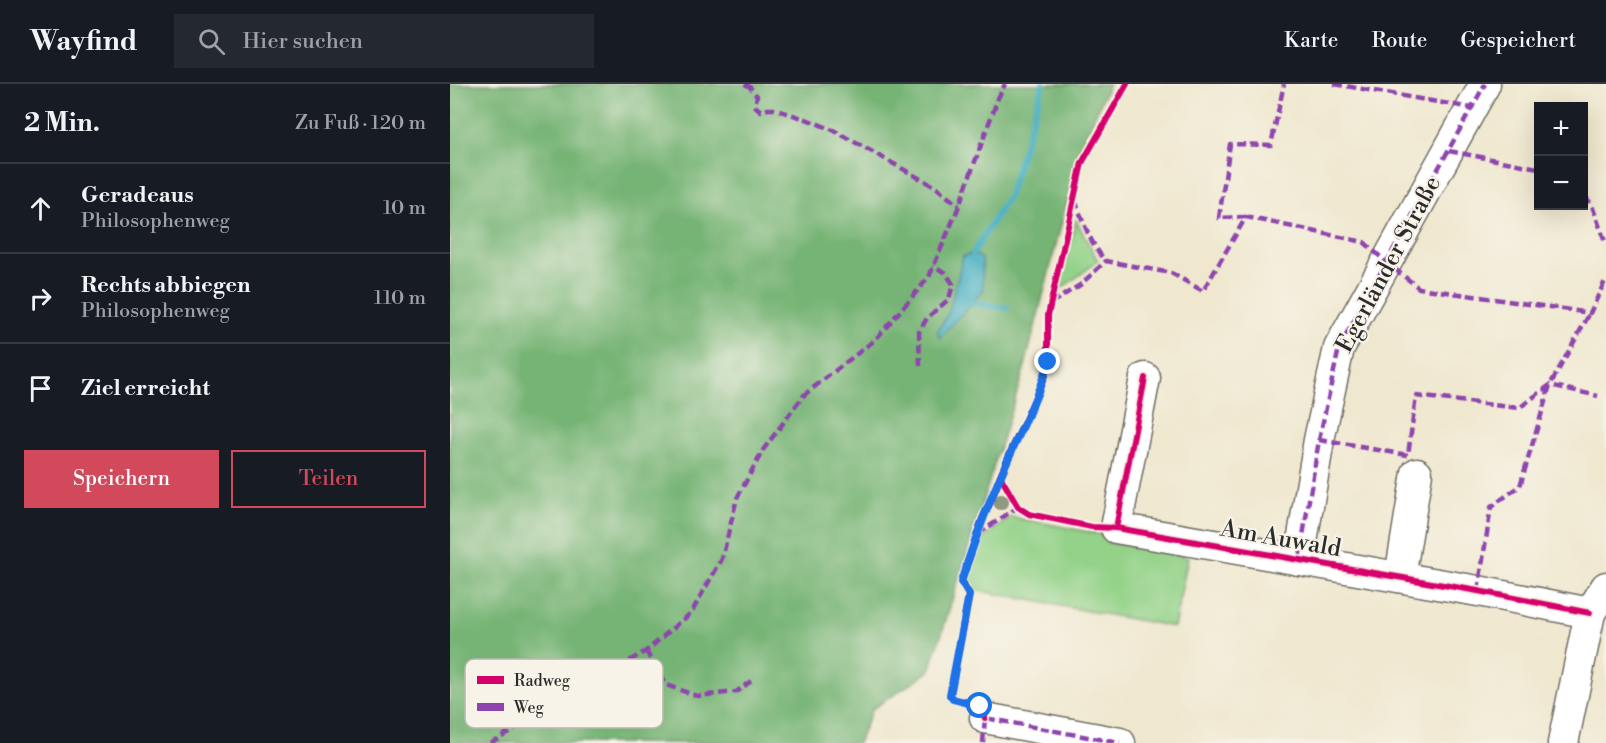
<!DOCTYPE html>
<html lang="de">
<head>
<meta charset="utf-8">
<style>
	body { margin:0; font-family:"Libre Bodoni",serif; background:#242831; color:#f1f3f6 }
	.controls { position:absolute; right:18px; top:18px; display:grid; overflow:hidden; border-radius:0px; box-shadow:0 6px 24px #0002 }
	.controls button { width:54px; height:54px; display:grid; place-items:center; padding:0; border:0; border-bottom:2px solid #363941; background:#171b24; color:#f1f3f6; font:30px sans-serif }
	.stop { position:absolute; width:18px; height:18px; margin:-14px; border:4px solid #1a73e8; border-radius:50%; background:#fff }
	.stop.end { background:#1a73e8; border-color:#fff; box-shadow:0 2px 6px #0008 }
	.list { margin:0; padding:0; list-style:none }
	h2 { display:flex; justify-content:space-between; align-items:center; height:78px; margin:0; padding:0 24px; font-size:26px }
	h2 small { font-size:20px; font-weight:400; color:#9ea1a6 }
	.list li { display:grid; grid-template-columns:39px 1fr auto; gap:18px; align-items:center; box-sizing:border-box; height:90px; padding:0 24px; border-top:2px solid #363941 }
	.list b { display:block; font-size:22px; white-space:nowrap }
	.list p { margin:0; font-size:20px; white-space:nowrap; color:#9ea1a6 }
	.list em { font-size:20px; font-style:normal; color:#9ea1a6 }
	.actions { display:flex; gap:12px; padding:18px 24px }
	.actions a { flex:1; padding:14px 0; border:2px solid #d1495b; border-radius:0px; text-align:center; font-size:21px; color:#d1495b }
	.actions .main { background:#d1495b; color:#fff }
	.icon { flex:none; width:33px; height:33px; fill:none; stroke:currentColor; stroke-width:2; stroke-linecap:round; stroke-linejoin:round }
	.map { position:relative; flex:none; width:1156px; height:659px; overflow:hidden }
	header { display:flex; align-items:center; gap:36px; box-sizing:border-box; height:84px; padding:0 30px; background:#171b24; border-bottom:2px solid #363941 }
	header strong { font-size:28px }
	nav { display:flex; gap:33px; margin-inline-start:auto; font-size:21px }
	.search { width:420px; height:54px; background:#242831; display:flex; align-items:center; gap:15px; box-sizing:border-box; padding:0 21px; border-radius:0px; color:#9ea1a6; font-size:22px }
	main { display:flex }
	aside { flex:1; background:#171b24 }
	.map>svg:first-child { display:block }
	.green { fill:#93d288; stroke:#5f7e5a; stroke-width:1.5 }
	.forest { fill:#76b474; stroke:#507050; stroke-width:1.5 }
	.water { fill:#43aec2; stroke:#376c76; stroke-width:1.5 }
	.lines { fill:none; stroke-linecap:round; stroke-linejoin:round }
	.stream { stroke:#43aec2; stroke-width:6 }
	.minor-casing { stroke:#706d64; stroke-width:33 }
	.minor { stroke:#fff; stroke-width:30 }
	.quiet { stroke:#8e44ad; stroke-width:4.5; stroke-dasharray:9 4.5; stroke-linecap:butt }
	.cycleway-casing { stroke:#f7f3e8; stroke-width:10 }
	.cycleway { stroke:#d6006c; stroke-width:6 }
	.tree { fill:#929781 }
	.route { stroke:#1a73e8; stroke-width:8 }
	.labels { text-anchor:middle; stroke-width:4.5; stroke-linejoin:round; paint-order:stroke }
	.street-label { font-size:24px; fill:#2b2b2b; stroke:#f7f3e8 }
	.key { fill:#f7f3e8; stroke:#bab7af; stroke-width:1.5 }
	.key-label { font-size:16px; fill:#2b2b2b }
</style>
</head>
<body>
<header>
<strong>Wayfind</strong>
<div class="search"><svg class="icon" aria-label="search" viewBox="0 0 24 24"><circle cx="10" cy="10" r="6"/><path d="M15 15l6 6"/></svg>Hier suchen</div>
<nav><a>Karte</a><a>Route</a><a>Gespeichert</a></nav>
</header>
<main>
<aside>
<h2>2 Min.<small>Zu Fuß · 120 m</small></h2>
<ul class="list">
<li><svg class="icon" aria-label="ahead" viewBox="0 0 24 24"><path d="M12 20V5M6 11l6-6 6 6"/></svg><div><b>Geradeaus</b><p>Philosophenweg</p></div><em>10 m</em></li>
<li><svg class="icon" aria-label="right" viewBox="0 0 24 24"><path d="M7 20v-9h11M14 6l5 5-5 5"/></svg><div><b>Rechts abbiegen</b><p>Philosophenweg</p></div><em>110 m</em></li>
<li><svg class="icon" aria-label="arrive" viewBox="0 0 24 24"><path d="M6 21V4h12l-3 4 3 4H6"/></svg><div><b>Ziel erreicht</b></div></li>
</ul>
<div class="actions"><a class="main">Speichern</a><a>Teilen</a></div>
</aside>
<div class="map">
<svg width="1156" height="659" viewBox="0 0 1156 659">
	<rect width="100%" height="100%" fill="#f7f3e8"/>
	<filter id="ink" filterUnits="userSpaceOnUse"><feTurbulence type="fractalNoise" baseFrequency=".0167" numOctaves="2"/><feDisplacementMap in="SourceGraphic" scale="12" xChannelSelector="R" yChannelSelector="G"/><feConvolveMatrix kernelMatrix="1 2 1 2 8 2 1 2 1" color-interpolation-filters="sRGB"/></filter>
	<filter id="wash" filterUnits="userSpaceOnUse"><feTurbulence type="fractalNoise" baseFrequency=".008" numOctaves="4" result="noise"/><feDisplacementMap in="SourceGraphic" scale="24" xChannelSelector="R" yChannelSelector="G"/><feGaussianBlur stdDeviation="1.35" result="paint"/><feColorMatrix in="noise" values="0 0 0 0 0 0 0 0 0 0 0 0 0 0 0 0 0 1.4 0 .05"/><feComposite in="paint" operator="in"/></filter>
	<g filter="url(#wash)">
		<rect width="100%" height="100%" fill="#efe7ce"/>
		<g class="green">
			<polygon points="626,136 648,177 608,207"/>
			<polygon points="561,433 650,450 657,458 738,473 724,543 520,505 517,494 529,457"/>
		</g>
		<polygon class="forest" points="0,0 659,0 631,63 575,282 480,587 422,625 408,659 0,659"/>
		<polygon class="water" points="523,169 532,175 533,207 490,254 487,248 499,228 513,172"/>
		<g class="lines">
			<g class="stream">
				<polyline points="523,169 559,111 593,0"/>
				<polyline points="522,219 557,224"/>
			</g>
		</g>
	</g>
	<g filter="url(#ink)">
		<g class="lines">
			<g class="minor-casing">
				<g id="minor">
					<polyline points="695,294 666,444 1028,507 1140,529"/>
					<polyline points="849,476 869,356 889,264 1035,0"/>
					<polyline points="950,493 967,389"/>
					<polyline points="535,634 670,659"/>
					<polyline points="1113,659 1140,529 1156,503"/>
				</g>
			</g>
			<use href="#minor" class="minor"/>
			<g class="quiet">
				<polyline points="295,0 300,3 307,12 305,22 311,27 318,25 324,25 356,35 383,46 487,104 509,122"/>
				<polyline points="884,0 1022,24"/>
				<polyline points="999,67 1088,84"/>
				<polyline points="1134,112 1141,119 1156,160"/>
				<path d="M625,116c8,21 15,44 31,61"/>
				<polyline points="796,133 769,134 780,60 821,61 834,0"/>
				<polyline points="601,219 630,201 656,177 721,189 753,207 796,133 914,158 936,178 969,204 1140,229 1156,195"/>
				<polyline points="470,282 469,248 477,234 499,215 503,200 495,188 483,182"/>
				<polyline points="869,356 958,371 966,312 1069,324 1100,301 1148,312"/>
				<polyline points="528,450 568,423"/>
				<polyline points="849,476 869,356 889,264 1035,0"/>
				<polyline points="1028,507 1041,423 1070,402 1100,301 1140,229"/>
				<polyline points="196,567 216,601 247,612 286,608 301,597"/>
				<polyline points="40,659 196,567 241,529 272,475 287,414 313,366 354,311 426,255 479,193 509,122 548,14 555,0"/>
				<polyline points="533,659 535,634 670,659"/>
			</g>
			<g class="cycleway-casing">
				<g id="cycleway">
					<polyline points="550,392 568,423 579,430 642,443 666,444 1028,507 1140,529"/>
					<polyline points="666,444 695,294"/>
					<polyline points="535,634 530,622 503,615 500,611 519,511 511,498 533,433 541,417 550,392 593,296 598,278 598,231 632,79 677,0"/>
				</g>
			</g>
			<use href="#cycleway" class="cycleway"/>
		</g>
		<circle class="tree" cx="551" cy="418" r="8"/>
	</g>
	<g class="lines" filter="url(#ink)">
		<path class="route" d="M530,622l-27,-7 -3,-4 19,-100 -8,-13c12,-37 25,-73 41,-109 15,-36 35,-72 46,-111"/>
	</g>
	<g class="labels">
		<g class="street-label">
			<text transform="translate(938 180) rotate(-62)" y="8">Egerländer Straße</text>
			<text transform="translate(831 454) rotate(10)" y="8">Am Auwald</text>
		</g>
	</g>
	<rect x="15" y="575" width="198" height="69" rx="9" class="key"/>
	<rect x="27" y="592" width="27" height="8" fill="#d6006c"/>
	<rect x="27" y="619" width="27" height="8" fill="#8e44ad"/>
	<g class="key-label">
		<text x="64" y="602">Radweg</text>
		<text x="64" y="629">Weg</text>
	</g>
</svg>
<div class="controls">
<button>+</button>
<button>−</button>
</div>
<div class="stop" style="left:530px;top:622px"></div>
<div class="stop end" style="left:598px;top:278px"></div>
</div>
</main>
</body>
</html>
